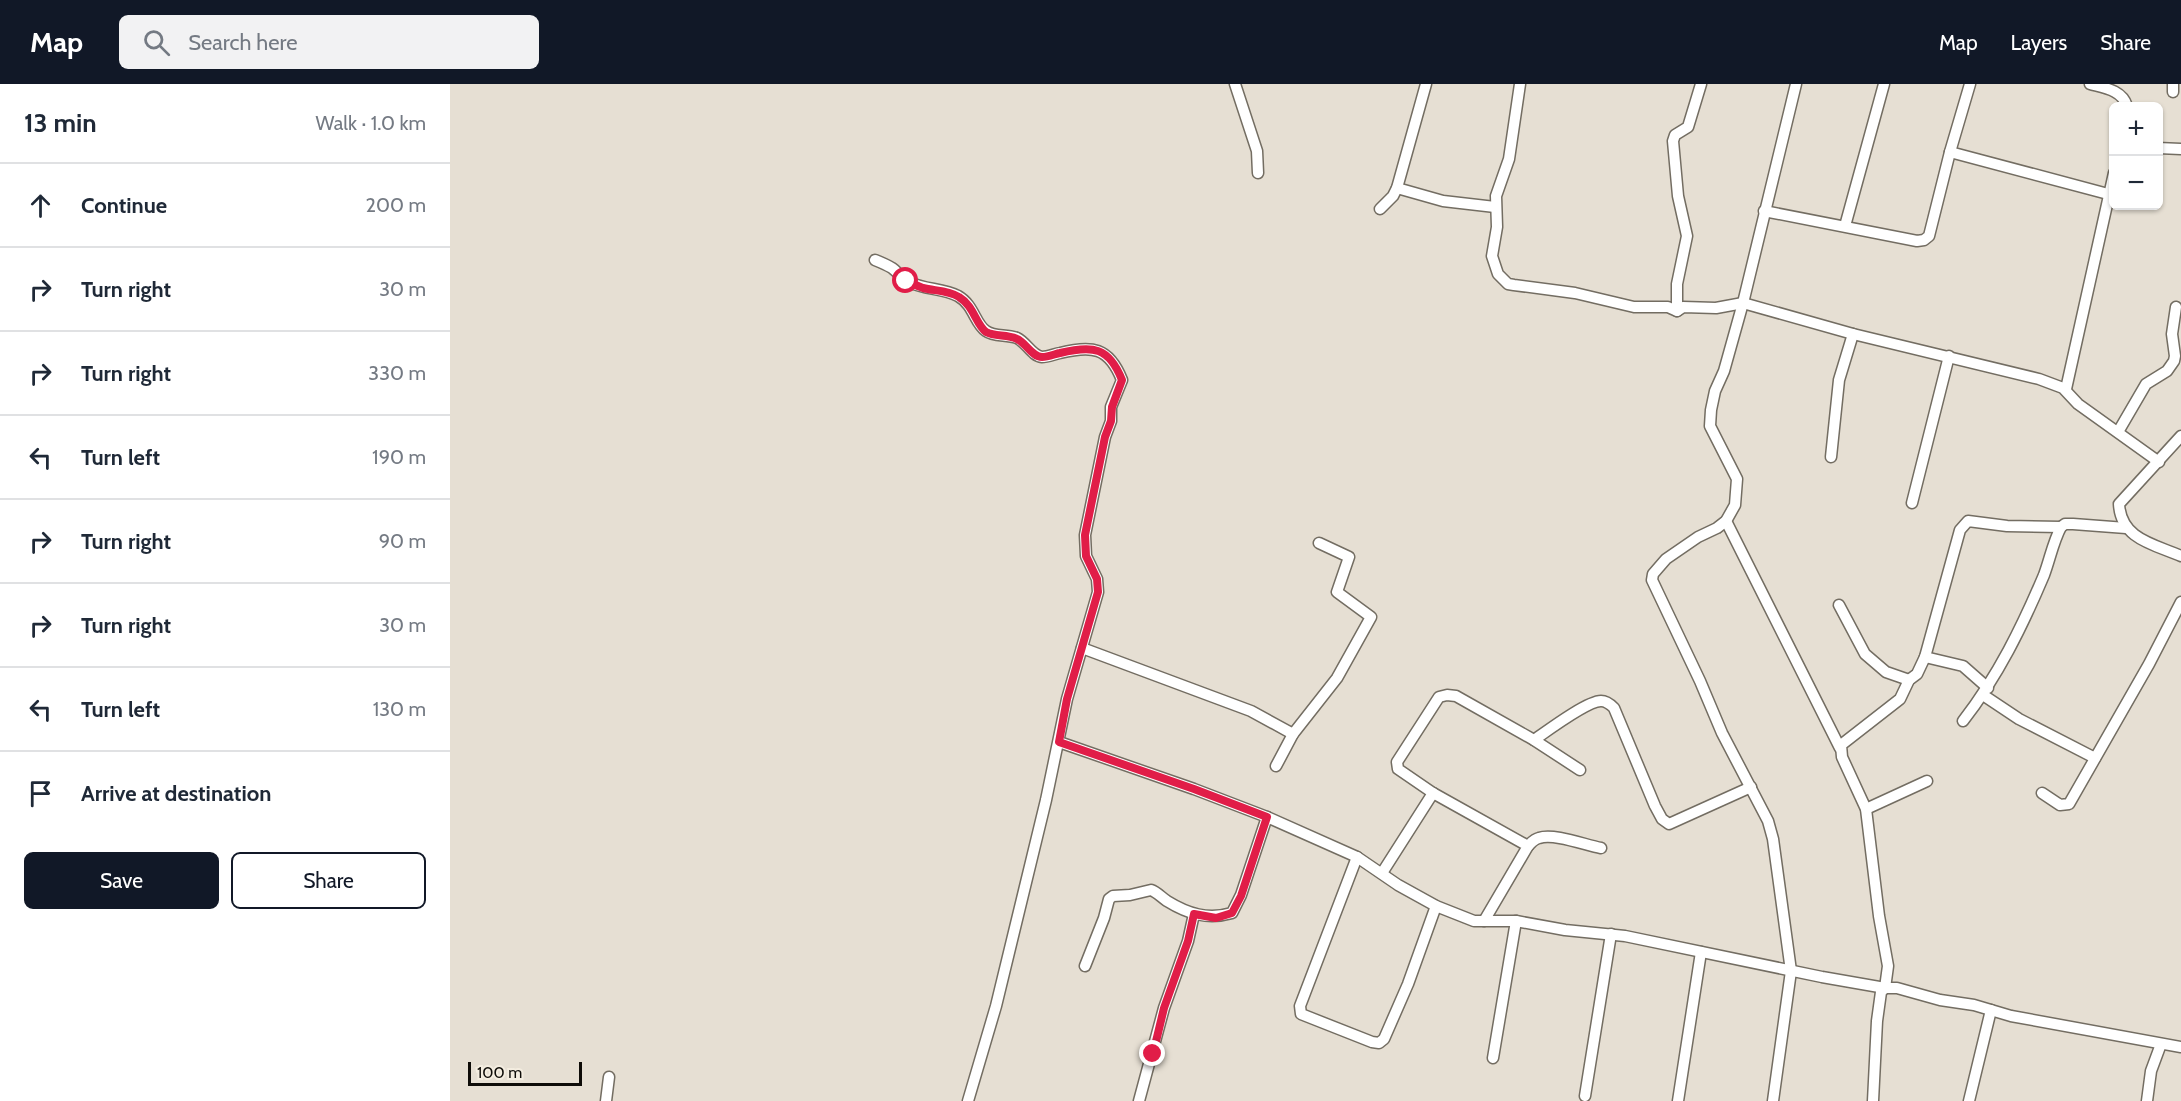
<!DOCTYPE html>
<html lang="en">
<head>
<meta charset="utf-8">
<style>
	body { margin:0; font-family:Cabin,sans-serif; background:#f2f2f3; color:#1f2937 }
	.controls { position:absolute; right:18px; top:18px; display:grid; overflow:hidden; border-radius:9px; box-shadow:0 2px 4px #0004 }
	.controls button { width:54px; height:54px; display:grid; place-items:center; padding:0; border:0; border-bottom:2px solid #e0e1e3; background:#fff; color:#1f2937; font:30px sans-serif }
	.scale { position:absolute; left:18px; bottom:15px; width:114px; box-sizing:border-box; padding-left:6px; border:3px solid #0e0c08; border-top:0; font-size:16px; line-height:21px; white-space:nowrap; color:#0e0c08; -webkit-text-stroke:4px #f4ede0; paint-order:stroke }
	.stop { position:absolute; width:18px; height:18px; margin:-14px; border:4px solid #e11d48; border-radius:50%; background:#fff }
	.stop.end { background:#e11d48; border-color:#fff; box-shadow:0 2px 6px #0008 }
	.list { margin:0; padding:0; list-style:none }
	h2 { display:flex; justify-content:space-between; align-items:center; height:78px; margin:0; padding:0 24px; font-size:26px }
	h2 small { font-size:20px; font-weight:400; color:#747a83 }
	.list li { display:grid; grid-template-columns:39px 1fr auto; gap:18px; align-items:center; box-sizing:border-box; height:84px; padding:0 24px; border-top:2px solid #e0e1e3 }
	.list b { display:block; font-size:22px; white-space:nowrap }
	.list em { font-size:20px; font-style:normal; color:#747a83 }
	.actions { display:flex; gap:12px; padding:18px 24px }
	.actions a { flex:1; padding:14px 0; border:2px solid #111827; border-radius:9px; text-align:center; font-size:21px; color:#111827 }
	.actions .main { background:#111827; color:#fff }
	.icon { flex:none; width:33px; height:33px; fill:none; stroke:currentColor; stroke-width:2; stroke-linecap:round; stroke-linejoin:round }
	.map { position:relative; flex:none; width:1731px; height:1017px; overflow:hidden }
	header { display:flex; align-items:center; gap:36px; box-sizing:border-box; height:84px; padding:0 30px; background:#111827; color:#fff }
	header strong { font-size:28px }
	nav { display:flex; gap:33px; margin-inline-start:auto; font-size:21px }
	.search { width:420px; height:54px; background:#f2f2f3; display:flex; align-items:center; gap:15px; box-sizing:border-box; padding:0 21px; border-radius:9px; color:#747a83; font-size:22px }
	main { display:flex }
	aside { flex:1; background:#fff }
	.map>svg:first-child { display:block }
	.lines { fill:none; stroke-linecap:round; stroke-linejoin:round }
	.minor-casing { stroke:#736d62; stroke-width:13 }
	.minor { stroke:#fff; stroke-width:10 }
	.route { stroke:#e11d48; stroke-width:8 }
</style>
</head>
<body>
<header>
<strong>Map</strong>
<div class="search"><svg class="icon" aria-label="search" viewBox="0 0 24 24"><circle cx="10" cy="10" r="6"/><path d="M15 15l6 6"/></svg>Search here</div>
<nav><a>Map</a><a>Layers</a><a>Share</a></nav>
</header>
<main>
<aside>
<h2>13 min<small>Walk · 1.0 km</small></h2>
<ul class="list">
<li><svg class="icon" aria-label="ahead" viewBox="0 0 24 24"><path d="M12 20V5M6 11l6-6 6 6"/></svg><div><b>Continue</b></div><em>200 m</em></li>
<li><svg class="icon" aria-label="right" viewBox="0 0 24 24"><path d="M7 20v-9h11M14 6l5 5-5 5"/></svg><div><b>Turn right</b></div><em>30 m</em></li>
<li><svg class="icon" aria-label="right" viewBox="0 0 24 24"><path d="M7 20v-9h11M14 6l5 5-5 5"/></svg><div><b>Turn right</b></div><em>330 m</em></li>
<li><svg class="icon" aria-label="left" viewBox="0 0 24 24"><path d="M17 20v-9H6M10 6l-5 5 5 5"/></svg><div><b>Turn left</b></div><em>190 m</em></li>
<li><svg class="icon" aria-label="right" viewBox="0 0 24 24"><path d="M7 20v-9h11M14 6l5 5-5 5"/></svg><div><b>Turn right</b></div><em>90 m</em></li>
<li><svg class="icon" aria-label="right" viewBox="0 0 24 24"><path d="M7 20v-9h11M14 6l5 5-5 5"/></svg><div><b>Turn right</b></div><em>30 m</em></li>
<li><svg class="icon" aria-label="left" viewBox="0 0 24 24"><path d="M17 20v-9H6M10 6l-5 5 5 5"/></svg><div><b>Turn left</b></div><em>130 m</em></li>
<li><svg class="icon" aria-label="arrive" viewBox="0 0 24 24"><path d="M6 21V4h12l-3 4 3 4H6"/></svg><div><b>Arrive at destination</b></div></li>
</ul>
<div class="actions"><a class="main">Save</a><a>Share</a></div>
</aside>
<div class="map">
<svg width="1731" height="1017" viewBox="0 0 1731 1017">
	<rect width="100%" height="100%" fill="#e6dfd3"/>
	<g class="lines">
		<g class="minor-casing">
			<g id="minor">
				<polyline points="785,0 807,67 808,89"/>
				<polyline points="1070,0 1059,75 1046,112 1047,143 1042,172 1048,190 1058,200 1064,201 1125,209 1184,223 1218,223 1227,227 1233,223 1266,224 1293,219 1403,250 1589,295 1613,304 1628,320 1709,378"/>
				<path d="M1640,0c15,4 32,6 37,22"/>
				<polyline points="1723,0 1723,8"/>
				<polyline points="1708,64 1731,65"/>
				<polyline points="1500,68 1658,110"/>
				<polyline points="947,104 993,117 1045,123"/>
				<polyline points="930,125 943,112 947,104 976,0"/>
				<polyline points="1314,127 1467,157 1474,156 1479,152 1500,68 1520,0"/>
				<polyline points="1395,142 1434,0"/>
				<path d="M425,176c5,2 12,5 17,8 6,4 10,11 17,14 16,8 34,6 49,14 16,9 17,28 28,35 8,6 21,3 31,7 9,4 15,18 25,19 5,0 13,-3 18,-4 32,-8 49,-6 62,27l-11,27v14l-6,16 -20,98 1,21 11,23 1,13 -31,107 -21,101 -50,206 -28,95"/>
				<polyline points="1227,227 1227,200 1237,152 1228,112 1223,57 1225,51 1238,43 1251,0"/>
				<polyline points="1616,305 1664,89"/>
				<polyline points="1668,348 1696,300 1717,287 1724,277 1725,272 1722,250 1726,223"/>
				<path d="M1731,352l-62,68c2,35 34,40 62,52"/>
				<polyline points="1381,373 1389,296 1403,250"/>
				<polyline points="1462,419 1499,272"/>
				<polyline points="1276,437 1390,664"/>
				<polyline points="1389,521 1415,570 1436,588 1459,596"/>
				<polyline points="632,564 801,627 843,650"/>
				<polyline points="1475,573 1513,582 1538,604"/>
				<polyline points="1533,611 1569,635 1645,674"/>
				<path d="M1513,637c35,-45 59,-94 81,-146 6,-16 9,-33 17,-48l4,-3h8l53,4"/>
				<path d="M1084,656c13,-9 53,-39 67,-39 5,0 9,3 13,7l41,98 7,13 7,5 82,-37"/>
				<polyline points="609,658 744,705 817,733 907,773 948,801 986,822 1024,837 1066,837 1115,846 1175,852 1372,893 1435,904 1447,904 1490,916 1524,921 1561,932 1731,963"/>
				<polyline points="826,682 843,650 887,594 921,533 887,508 899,473 869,459"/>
				<polyline points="1592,709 1610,721 1619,720 1699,580 1731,518"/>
				<polyline points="1416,725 1477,697"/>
				<path d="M1078,762c4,-4 6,-7 11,-8 15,-5 46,7 62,10"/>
				<polyline points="907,773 850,922 851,930 922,958 929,959 934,955 958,900 986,822"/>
				<polyline points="932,789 983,709"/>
				<polyline points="1034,837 1078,762 983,709 948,685 947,678 989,613 997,611 1006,612 1084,656 1130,686"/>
				<path d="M635,882l19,-48 5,-19 4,-3 17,-1 21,-5c6,2 10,7 16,11 21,13 41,19 65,12l9,-18 26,-78"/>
				<polyline points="1043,974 1066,837"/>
				<polyline points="1135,1012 1161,850"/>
				<polyline points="156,1017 159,993"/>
				<polyline points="689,1017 714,924 738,857 744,830"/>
				<polyline points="1228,1017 1251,868"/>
				<polyline points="1323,1017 1341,887 1323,755 1318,737 1272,649 1250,597 1202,496 1203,490 1216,475 1248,453 1267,444 1276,437 1285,421 1287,395 1260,342 1261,326 1265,307 1274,287 1293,219 1346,0"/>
				<polyline points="1423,1017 1427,937 1431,908 1435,904 1438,882 1429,832 1416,725 1392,673 1391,661 1450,615 1459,596 1467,590 1475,573 1510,446 1518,437 1557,442 1611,443"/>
				<polyline points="1519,1017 1541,926"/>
				<polyline points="1697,1017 1701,987 1711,960"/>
			</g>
		</g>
		<use href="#minor" class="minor"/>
	</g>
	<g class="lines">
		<path class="route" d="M456,197c6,2 11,5 17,7 12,3 25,2 36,9 15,9 17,28 27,35 9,5 21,2 31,7 9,4 15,18 25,18 6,0 13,-3 18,-4 33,-8 49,-6 62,27l-10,27 -1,14 -6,16 -20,98 1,21 11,23 1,13 -31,107 -8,43 135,47 73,28 -26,79 -9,17 -16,5 -22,-4 -6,27 -24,67 -11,46"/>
	</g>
</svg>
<div class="controls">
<button>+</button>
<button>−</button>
</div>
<div class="scale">100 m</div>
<div class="stop" style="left:456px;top:197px"></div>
<div class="stop end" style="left:703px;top:970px"></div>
</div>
</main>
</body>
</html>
